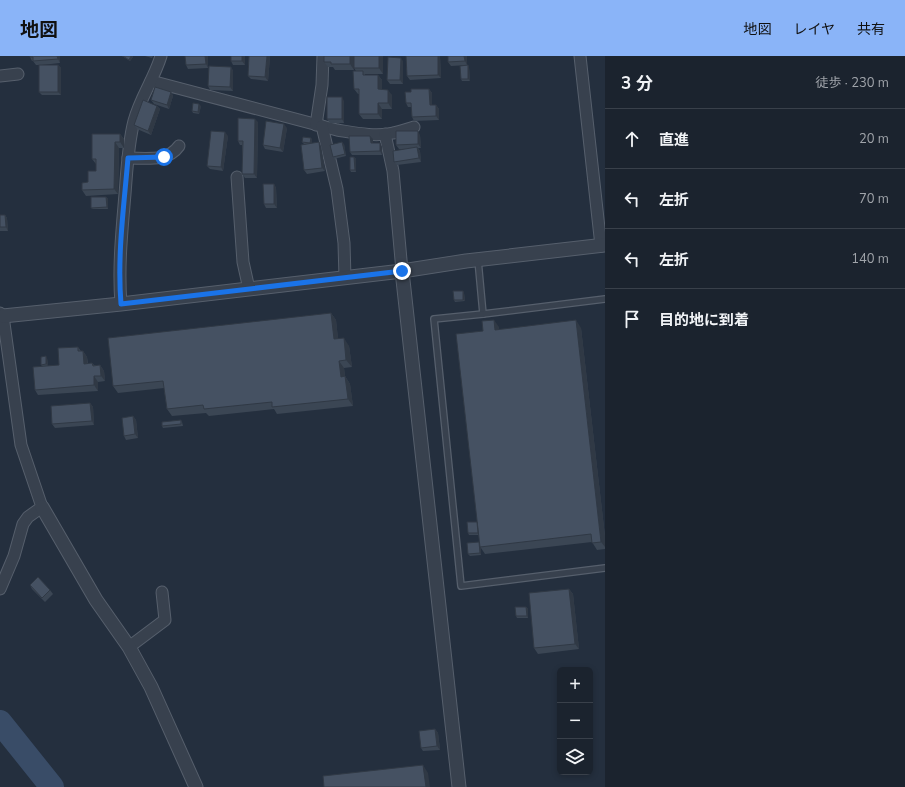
<!DOCTYPE html>
<html lang="ja">
<head>
<meta charset="utf-8">
<style>
	body { margin:0; font-family:"Nunito Sans","Noto Sans JP",sans-serif; background:#282f3a; color:#f1f3f6 }
	.controls { position:absolute; right:12px; bottom:12px; display:grid; overflow:hidden; border-radius:6px; box-shadow:0 2px 6px #0003 }
	.controls button { width:36px; height:36px; display:grid; place-items:center; padding:0; border:0; border-bottom:1px solid #39404a; background:#1b232e; color:#f1f3f6; font:20px sans-serif }
	.stop { position:absolute; width:12px; height:12px; margin:-9px; border:3px solid #1a73e8; border-radius:50%; background:#fff }
	.stop.end { background:#1a73e8; border-color:#fff; box-shadow:0 1px 4px #0008 }
	.list { margin:0; padding:0; list-style:none }
	h2 { display:flex; justify-content:space-between; align-items:center; height:52px; margin:0; padding:0 16px; font-size:17px }
	h2 small { font-size:13px; font-weight:400; color:#a0a4aa }
	.list li { display:grid; grid-template-columns:26px 1fr auto; gap:12px; align-items:center; box-sizing:border-box; height:60px; padding:0 16px; border-top:1px solid #39404a }
	.list b { display:block; font-size:15px; white-space:nowrap }
	.list em { font-size:13px; font-style:normal; color:#a0a4aa }
	.icon { flex:none; width:22px; height:22px; fill:none; stroke:currentColor; stroke-width:2; stroke-linecap:round; stroke-linejoin:round }
	.map { position:relative; flex:none; width:605px; height:731px; overflow:hidden }
	header { display:flex; align-items:center; gap:24px; box-sizing:border-box; height:56px; padding:0 20px; background:#8ab4f8; color:#111 }
	header strong { font-size:19px }
	nav { display:flex; gap:22px; margin-inline-start:auto; font-size:14px }
	main { display:flex }
	aside { flex:1; background:#1b232e }
	.map>svg:first-child { display:block }
	.lines { fill:none; stroke-linecap:round; stroke-linejoin:round }
	.river { stroke:#394c67; stroke-width:24 }
	.service-casing { stroke:#565f6c; stroke-width:8 }
	.minor-casing { stroke:#565f6c; stroke-width:13 }
	.tertiary-casing { stroke:#565f6c; stroke-width:15 }
	.service { stroke:#38414e; stroke-width:5.5 }
	.minor { stroke:#38414e; stroke-width:11 }
	.tertiary { stroke:#38414e; stroke-width:13 }
	.wall { fill:#3b4654 }
	.shaded-wall { fill:#303945 }
	.building { fill:#455162; stroke:#303945 }
	.route { stroke:#1a73e8; stroke-width:5 }
</style>
</head>
<body>
<header>
<strong>地図</strong>
<nav><a>地図</a><a>レイヤ</a><a>共有</a></nav>
</header>
<main>
<div class="map">
<svg width="605" height="731" viewBox="0 0 605 731">
	<rect width="100%" height="100%" fill="#242f3e"/>
	<g class="lines">
		<polyline class="river" points="0,666 52,731"/>
		<g class="service-casing">
			<g id="service">
				<polyline points="478,204 483,258"/>
				<polyline points="605,243 483,258 434,263 461,530 605,512"/>
			</g>
		</g>
		<g class="minor-casing">
			<g id="minor">
				<polyline points="580,0 601,190"/>
				<polyline points="0,20 18,18"/>
				<path d="M151,25l186,49c19,3 38,7 56,3 7,-1 14,-4 21,-6"/>
				<polyline points="316,69 322,29 323,0"/>
				<polyline points="322,70 337,133 344,187 345,222"/>
				<polyline points="385,78 393,115 402,215"/>
				<path d="M128,102c18,0 40,4 51,-12"/>
				<polyline points="237,121 243,206 249,233"/>
				<path d="M121,248c-3,-37 1,-74 4,-110 2,-25 3,-50 9,-73 6,-23 20,-42 27,-65"/>
				<polyline points="0,257 3,260 21,389 42,451 28,461 23,468 14,500 0,533"/>
				<polyline points="129,591 165,564 162,536"/>
			</g>
		</g>
		<g class="tertiary-casing">
			<g id="tertiary">
				<polyline points="402,215 459,731"/>
				<polyline points="3,260 121,248 402,215 466,205 605,189"/>
				<polyline points="42,451 96,544 129,591 151,631 196,731"/>
			</g>
		</g>
		<use href="#service" class="service"/>
		<use href="#minor" class="minor"/>
		<use href="#tertiary" class="tertiary"/>
	</g>
	<g class="wall">
		<polygon points="60,0 60,7 42,9 58,9 61,12 61,39 42,39 39,36 39,9 36,9 33,5 32,5 30,1"/>
		<polygon points="122,0 132,0 133,1 130,5"/>
		<polygon points="145,0 153,0 152,2"/>
		<polygon points="185,0 208,0 208,12 188,13 186,9"/>
		<polygon points="245,0 245,9 233,9 231,5"/>
		<polygon points="249,0 270,0 270,1 268,25 251,23 248,20"/>
		<polygon points="324,0 383,0 383,18 365,18 365,19 378,19 382,24 382,34 392,39 392,53 382,53 382,63 363,63 359,58 359,38 358,38 354,33 356,15 354,12 354,14 335,14 333,11 328,11 324,6"/>
		<polygon points="440,0 441,22 410,24 407,20"/>
		<polygon points="467,0 467,9 451,10 448,6"/>
		<polygon points="403,5 403,28 390,28 387,24"/>
		<polygon points="468,9 469,11 470,25 462,25 461,23"/>
		<polygon points="231,11 233,15 233,35 210,34 208,30"/>
		<polygon points="429,33 432,37 432,49 436,49 439,53 439,64 414,65 412,61 411,51 408,51 406,47 411,36"/>
		<polygon points="171,36 173,40 169,53 154,48 151,44"/>
		<polygon points="344,45 344,67 330,67 327,63"/>
		<polygon points="157,50 160,53 151,79 137,73 134,69"/>
		<polygon points="201,50 199,58 193,57 192,55"/>
		<polygon points="258,66 257,122 245,122 242,118 242,89 240,89 238,85"/>
		<polygon points="287,72 283,96 265,93 263,89"/>
		<polygon points="120,78 124,83 124,92 119,92 118,138 86,140 82,134 96,115 96,108 92,103"/>
		<polygon points="420,79 421,92 418,92 420,95 421,106 397,109 394,106 404,93 399,93 396,89"/>
		<polygon points="228,80 223,115 210,113 207,110"/>
		<polygon points="311,82 312,84 312,87 321,90 325,115 307,118 304,114 306,88 304,88 302,86"/>
		<polygon points="373,83 373,87 380,87 382,91 382,99 352,99 350,96"/>
		<polygon points="344,88 346,100 334,103 333,101"/>
		<polygon points="354,101 356,103 356,116 351,116 350,114"/>
		<polygon points="274,128 276,132 277,152 266,152 264,148"/>
		<polygon points="106,141 108,143 108,153 93,153 91,152"/>
		<polygon points="0,159 5,159 7,162 8,175 0,175"/>
		<polygon points="463,235 464,237 465,245 455,246 454,244"/>
		<polygon points="331,257 336,264 338,283 349,290 352,311 344,312 345,320 350,328 353,350 277,358 274,353 209,360 206,357 172,360 167,353 164,332 118,337 113,330"/>
		<polygon points="499,271 499,273 581,272 605,480 605,493 597,494 592,486 485,498 481,492 481,499 470,500 468,498 479,486 479,479 469,479 468,477 477,466 483,275"/>
		<polygon points="78,291 81,295 83,295 87,301 88,307 92,307 94,309 100,309 104,315 105,325 98,326 98,335 38,339 35,334"/>
		<polygon points="47,302 48,310 43,311 41,309"/>
		<polygon points="90,347 93,351 94,369 55,372 52,368"/>
		<polygon points="133,360 136,364 138,382 126,384 124,380"/>
		<polygon points="181,364 182,366 183,370 163,372 162,370"/>
		<polygon points="30,529 50,534 53,538 45,546 32,533"/>
		<polygon points="569,533 573,538 579,593 538,598 534,592"/>
		<polygon points="526,551 528,553 528,562 517,562 516,560"/>
		<polygon points="435,673 438,677 440,694 423,695 421,692"/>
	</g>
	<g class="shaded-wall">
		<polygon points="57,0 60,0 60,7 58,3"/>
		<polygon points="131,0 132,0 133,1 130,5 129,4"/>
		<polygon points="205,0 208,0 208,12 206,8"/>
		<polygon points="242,0 245,0 245,9 242,5"/>
		<polygon points="267,0 270,0 270,1 268,25 265,21"/>
		<polygon points="350,0 354,0 354,14 350,8"/>
		<polygon points="379,0 383,0 383,18 379,12"/>
		<polygon points="438,0 440,0 441,22 438,19"/>
		<polygon points="464,0 467,0 467,9 465,5"/>
		<polygon points="401,2 403,5 403,28 400,24"/>
		<polygon points="58,9 61,12 61,39 58,36"/>
		<polygon points="468,9 469,11 470,25 468,23"/>
		<polygon points="231,11 233,15 233,35 230,31"/>
		<polygon points="378,19 382,24 382,39 378,33"/>
		<polygon points="429,33 432,37 432,53 430,49"/>
		<polygon points="388,34 392,39 392,53 388,47"/>
		<polygon points="171,36 173,40 169,53 167,49"/>
		<polygon points="342,41 344,45 344,67 342,63"/>
		<polygon points="378,47 382,53 382,63 378,58"/>
		<polygon points="199,48 201,50 199,58 198,56"/>
		<polygon points="436,49 439,53 439,64 436,60"/>
		<polygon points="157,50 160,53 151,79 148,75"/>
		<polygon points="255,63 258,66 257,122 254,118"/>
		<polygon points="284,68 287,72 283,96 280,92"/>
		<polygon points="418,75 420,79 421,92 418,88"/>
		<polygon points="225,76 228,80 223,115 221,111"/>
		<polygon points="120,78 124,83 124,92 120,86"/>
		<polygon points="370,80 373,83 373,91 371,87"/>
		<polygon points="311,82 312,84 312,89 310,87"/>
		<polygon points="115,86 119,92 118,138 114,133"/>
		<polygon points="319,86 321,90 325,115 322,112"/>
		<polygon points="342,86 344,88 346,100 345,98"/>
		<polygon points="380,87 382,91 382,99 380,95"/>
		<polygon points="417,91 420,95 421,106 419,102"/>
		<polygon points="354,101 356,103 356,116 355,114"/>
		<polygon points="274,128 276,132 277,152 274,148"/>
		<polygon points="106,141 108,143 108,153 107,151"/>
		<polygon points="5,159 7,162 8,175 6,171"/>
		<polygon points="463,235 464,237 465,245 463,244"/>
		<polygon points="331,257 336,264 339,291 334,283"/>
		<polygon points="494,264 499,271 500,281 495,274"/>
		<polygon points="576,264 581,272 605,480 605,491 601,486"/>
		<polygon points="344,282 349,290 352,311 346,304"/>
		<polygon points="83,295 87,301 88,313 84,308"/>
		<polygon points="46,300 47,302 48,310 46,308"/>
		<polygon points="339,305 344,312 345,320 350,328 353,350 348,343 341,321"/>
		<polygon points="100,309 104,315 105,325 101,320"/>
		<polygon points="94,320 98,326 98,335 94,329"/>
		<polygon points="90,347 93,351 94,369 92,365"/>
		<polygon points="133,360 136,364 138,382 135,378"/>
		<polygon points="479,486 481,492 481,499 480,497"/>
		<polygon points="569,533 573,538 579,593 575,588"/>
		<polygon points="526,551 528,553 528,562 527,560"/>
		<polygon points="435,673 438,677 440,694 437,690"/>
		<polygon points="423,709 428,717 430,731 426,731"/>
	</g>
	<g class="building">
		<polygon points="30,0 57,0 58,3 33,5 33,1 30,1"/>
		<polygon points="123,0 131,0 129,4"/>
		<polygon points="185,0 205,0 206,8 186,9"/>
		<rect x="231" y="0" width="11" height="5"/>
		<polygon points="249,0 267,0 265,21 248,20"/>
		<polygon points="324,0 350,0 350,8 331,8 331,6 324,6"/>
		<rect x="354" y="0" width="25" height="12"/>
		<polygon points="406,0 438,0 438,19 407,20"/>
		<polygon points="448,0 464,0 465,5 448,6"/>
		<polygon points="388,1 401,2 400,24 387,24"/>
		<rect x="39" y="9" width="19" height="27"/>
		<polygon points="468,9 468,23 461,23 460,10"/>
		<polygon points="209,10 231,11 230,31 208,30"/>
		<polygon points="353,15 363,15 363,19 378,19 378,33 388,34 388,47 378,47 378,58 359,58 359,33 354,33"/>
		<polygon points="155,31 171,36 167,49 151,44"/>
		<polygon points="411,33 429,33 430,49 436,49 436,60 412,61 411,47 406,47 405,36 411,36"/>
		<rect x="327" y="41" width="15" height="22"/>
		<polygon points="143,44 157,50 148,75 134,69"/>
		<polygon points="193,47 199,48 198,56 192,55"/>
		<polygon points="238,62 255,63 254,118 242,118 243,85 238,85"/>
		<polygon points="266,65 284,68 280,92 263,89"/>
		<polygon points="211,75 225,76 221,111 207,110"/>
		<polygon points="396,75 418,75 418,88 396,89"/>
		<polygon points="92,78 120,78 120,86 115,86 114,133 82,134 82,127 88,126 88,115 96,115 96,103 92,103"/>
		<polygon points="349,80 370,80 371,87 380,87 380,95 350,96"/>
		<polygon points="303,81 311,82 310,87 302,86"/>
		<polygon points="319,86 322,112 304,114 301,89"/>
		<polygon points="342,86 345,98 333,101 330,89"/>
		<polygon points="417,91 419,102 394,106 393,95"/>
		<polygon points="350,101 354,101 355,114 350,114"/>
		<polygon points="263,128 274,128 274,148 264,148"/>
		<polygon points="91,141 106,141 107,151 91,152"/>
		<polygon points="0,159 5,159 6,171 0,171"/>
		<polygon points="453,235 463,235 463,244 454,244"/>
		<polygon points="331,257 334,283 344,282 346,304 339,305 341,321 345,320 348,343 272,351 272,346 204,353 203,349 167,353 163,325 113,330 108,282"/>
		<polygon points="494,264 495,274 576,264 601,486 592,487 591,478 480,491 456,278 483,275 482,265"/>
		<polygon points="78,291 78,295 83,295 84,308 92,307 93,310 100,309 101,320 94,320 94,329 35,334 33,311 59,309 58,292"/>
		<polygon points="46,300 46,308 41,309 41,301"/>
		<polygon points="90,347 92,365 52,368 51,350"/>
		<polygon points="133,360 135,378 124,380 122,362"/>
		<polygon points="181,364 181,368 162,370 162,366"/>
		<polygon points="467,466 477,466 478,477 468,477"/>
		<polygon points="479,486 480,497 468,498 467,487"/>
		<polygon points="38,521 50,534 42,542 30,529"/>
		<polygon points="569,533 575,588 534,592 529,537"/>
		<polygon points="515,551 526,551 527,560 516,560"/>
		<polygon points="435,673 437,690 421,692 419,675"/>
		<polygon points="423,709 426,731 324,731 323,720"/>
	</g>
	<g class="lines">
		<path class="route" d="M164,101l-36,1c-4,48 -11,97 -7,146l281,-33"/>
	</g>
</svg>
<div class="controls">
<button>+</button>
<button>−</button>
<button><svg class="icon" aria-label="layers" viewBox="0 0 24 24"><path d="M12 4l9 5-9 5-9-5zM3 14l9 5 9-5"/></svg></button>
</div>
<div class="stop" style="left:164px;top:101px"></div>
<div class="stop end" style="left:402px;top:215px"></div>
</div>
<aside>
<h2>3 分<small>徒歩 · 230 m</small></h2>
<ul class="list">
<li><svg class="icon" aria-label="ahead" viewBox="0 0 24 24"><path d="M12 20V5M6 11l6-6 6 6"/></svg><div><b>直進</b></div><em>20 m</em></li>
<li><svg class="icon" aria-label="left" viewBox="0 0 24 24"><path d="M17 20v-9H6M10 6l-5 5 5 5"/></svg><div><b>左折</b></div><em>70 m</em></li>
<li><svg class="icon" aria-label="left" viewBox="0 0 24 24"><path d="M17 20v-9H6M10 6l-5 5 5 5"/></svg><div><b>左折</b></div><em>140 m</em></li>
<li><svg class="icon" aria-label="arrive" viewBox="0 0 24 24"><path d="M6 21V4h12l-3 4 3 4H6"/></svg><div><b>目的地に到着</b></div></li>
</ul>
</aside>
</main>
</body>
</html>
